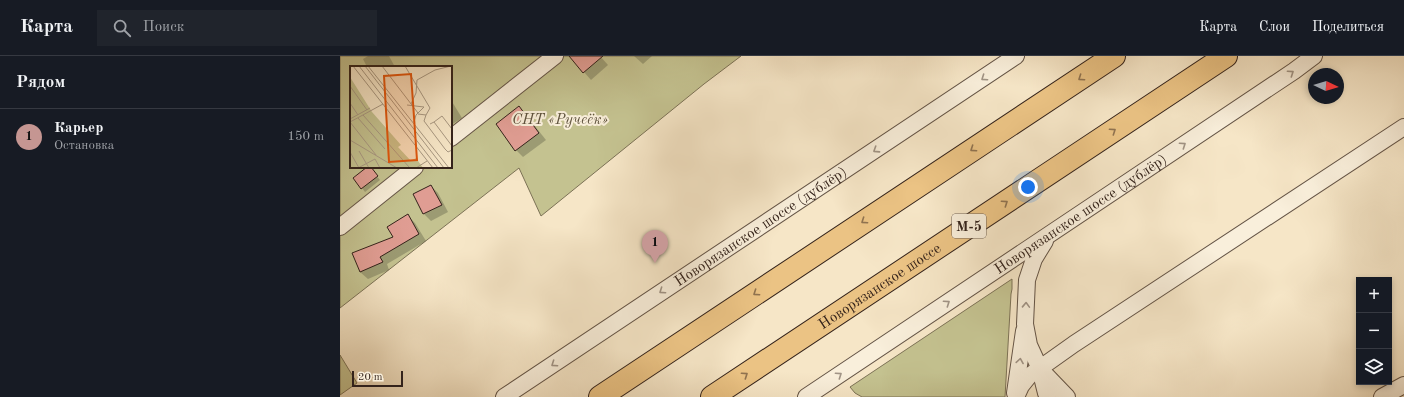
<!DOCTYPE html>
<html lang="ru">
<head>
<meta charset="utf-8">
<style>
	body { margin:0; font-family:"Old Standard TT",serif; background:#20242c; color:#f1f3f6 }
	.controls { position:absolute; right:12px; bottom:12px; display:grid; overflow:hidden; border-radius:0px; box-shadow:0 2px 6px #0003 }
	.controls button { width:36px; height:36px; display:grid; place-items:center; padding:0; border:0; border-bottom:1px solid #363941; background:#171b24; color:#f1f3f6; font:20px sans-serif }
	.compass { position:absolute; left:968px; top:12px; width:36px; height:36px; border-radius:50%; background:#171b24; box-shadow:0 2px 6px #0003; rotate:94deg }
	.scale { position:absolute; left:12px; bottom:10px; width:51px; box-sizing:border-box; padding-left:4px; border:2px solid #34231b; border-top:0; font-size:11px; line-height:14px; white-space:nowrap; color:#34231b; -webkit-text-stroke:3px #f9efdb; paint-order:stroke }
	.you { position:absolute; left:688px; top:131px; width:14px; height:14px; margin:-10px; border:3px solid #fff; border-radius:50%; background:#1a73e8; box-shadow:0 0 0 6px #1a73e833 }
	.badge { display:grid; place-items:center; width:26px; height:26px; border-radius:50%; background:#c59692; color:#111; font-size:13px; font-weight:700 }
	.pin { position:absolute; translate:-50% -33px; filter:drop-shadow(0 1px 2px #0008) }
	.pin::after { content:''; position:absolute; top:21px; width:14px; height:12px; background:inherit; clip-path:polygon(0 0,100% 0,50% 100%) }
	.list { margin:0; padding:0; list-style:none }
	h2 { display:flex; justify-content:space-between; align-items:center; height:52px; margin:0; padding:0 16px; font-size:17px }
	h2 small { font-size:13px; font-weight:400; color:#9ea1a6 }
	.list li { display:grid; grid-template-columns:26px 1fr auto; gap:12px; align-items:center; box-sizing:border-box; height:56px; padding:0 16px; border-top:1px solid #363941 }
	.list b { display:block; font-size:15px; white-space:nowrap }
	.list p { margin:0; font-size:13px; white-space:nowrap; color:#9ea1a6 }
	.list em { font-size:13px; font-style:normal; color:#9ea1a6 }
	.icon { flex:none; width:22px; height:22px; fill:none; stroke:currentColor; stroke-width:2; stroke-linecap:round; stroke-linejoin:round }
	.map { position:relative; flex:none; width:1064px; height:341px; overflow:hidden }
	header { display:flex; align-items:center; gap:24px; box-sizing:border-box; height:56px; padding:0 20px; background:#171b24; border-bottom:1px solid #363941 }
	header strong { font-size:19px }
	nav { display:flex; gap:22px; margin-inline-start:auto; font-size:14px }
	.search { width:280px; height:36px; background:#20242c; display:flex; align-items:center; gap:10px; box-sizing:border-box; padding:0 14px; border-radius:0px; color:#9ea1a6; font-size:15px }
	main { display:flex }
	aside { flex:1; background:#171b24 }
	.map>svg:first-child { display:block }
	.green { fill:#c4c290; stroke:#7c7256; fill-rule:evenodd }
	.shadow { fill:#0003 }
	.building { fill:#e09d93; stroke:#34231b }
	.lines { fill:none; stroke-linecap:round; stroke-linejoin:round }
	.minor-casing { stroke:#645446; stroke-width:18 }
	.highway-casing { stroke:#34231b; stroke-width:24 }
	.minor { stroke:#f9efdb; stroke-width:16 }
	.highway { stroke:#ebc384; stroke-width:22 }
	.oneway { stroke:#a09385 }
	.oneway2 { stroke:#907350 }
	.labels { text-anchor:middle; stroke-width:4; stroke-linejoin:round; paint-order:stroke }
	.shield { fill:#f9efdb; stroke:#6f6055; stroke-width:1 }
	.shield-label { font-size:14px; font-weight:bold; fill:#34231b }
	.park-label { font-size:15px; font-style:italic; fill:#5f533e; stroke:#f9efdb }
	.street-label { font-size:15px; fill:#34231b; stroke:#f9efdb }
	.inset-road { fill:none; stroke:#a89882; stroke-width:1 }
	.view { fill:#df560d; fill-opacity:0.15; stroke:#df560d; stroke-width:2 }
	.inset-edge { fill:none; stroke:#34231b; stroke-width:2 }
</style>
</head>
<body>
<header>
<strong>Карта</strong>
<div class="search"><svg class="icon" aria-label="search" viewBox="0 0 24 24"><circle cx="10" cy="10" r="6"/><path d="M15 15l6 6"/></svg>Поиск</div>
<nav><a>Карта</a><a>Слои</a><a>Поделиться</a></nav>
</header>
<main>
<aside>
<h2>Рядом<small></small></h2>
<ul class="list">
<li><span class="badge">1</span><div><b>Карьер</b><p>Остановка</p></div><em>150 m</em></li>
</ul>
</aside>
<div class="map">
<svg width="1064" height="341" viewBox="0 0 1064 341">
	<rect width="100%" height="100%" fill="#f6e6c7"/>
	<filter id="stains"><feTurbulence type="fractalNoise" baseFrequency=".005" numOctaves="4"/><feColorMatrix values="0 0 0 0 .2 0 0 0 0 .09 0 0 0 0 .02 0 0 0 .5 -.17"/></filter>
	<radialGradient id="worn" r=".72"><stop offset=".6" stop-color="#630" stop-opacity="0"/><stop offset="1" stop-color="#630" stop-opacity=".3"/></radialGradient>
	<g class="green">
		<path d="M0,0h401l-37,28 -163,132 -22,-48 -179,140zM11,11h100v100h-100z"/>
		<polygon points="672,223 672,233 671,238 665,341 522,341 515,337 510,331"/>
		<polygon points="0,299 17,327 0,339"/>
	</g>
	<g class="shadow">
		<polygon points="28,0 49,0 55,11 27,11 23,3"/>
		<polygon points="230,0 260,0 268,9 251,24"/>
		<polygon points="294,0 312,0 303,8"/>
		<polygon points="111,44 122,62 111,69"/>
		<polygon points="179,52 186,59 206,84 183,101 176,94"/>
		<polygon points="29,111 40,124 25,136 22,132"/>
		<polygon points="91,130 98,137 108,156 91,165 84,158 75,138"/>
		<polygon points="68,160 75,167 86,185 47,208 49,214 28,223 20,216 54,181"/>
	</g>
	<g class="building">
		<polygon points="229,0 263,0 243,17"/>
		<polygon points="179,50 199,77 175,95 156,68"/>
		<polygon points="27,111 31,111 38,120 21,133 13,122"/>
		<polygon points="91,129 102,149 83,158 73,138"/>
		<polygon points="68,158 79,178 40,201 43,206 20,216 12,197 53,181 47,171"/>
	</g>
	<g class="lines">
		<g class="minor-casing">
			<g id="minor">
				<polyline points="111,82 215,0"/>
				<polyline points="0,171 75,111"/>
				<polyline points="705,185 694,203 687,224 685,268 689,289 700,313 706,337 708,341"/>
				<polyline points="702,315 727,341"/>
				<polyline points="675,337 684,275"/>
				<path id="s1" d="M164,341l512,-341"/>
				<path id="s2" d="M466,341l488,-326 20,-15"/>
				<polyline points="676,341 681,330 689,320 734,288 1064,71"/>
				<polyline points="1042,341 1064,329"/>
			</g>
		</g>
		<g class="highway-casing">
			<g id="highway">
				<polyline points="260,341 774,0"/>
				<path id="s3" d="M372,341l514,-341"/>
			</g>
		</g>
		<use href="#minor" class="minor"/>
		<use href="#highway" class="highway"/>
	</g>
	<defs><path id="oneway-chevron" d="M-2-3.5L2.5 0L-2 3.5" fill="none" stroke-width="1.6" stroke-linecap="round" stroke-linejoin="round"/></defs>
	<g class="oneway">
		<use href="#oneway-chevron" transform="translate(951 17) rotate(-34)"/>
		<use href="#oneway-chevron" transform="translate(644 22) rotate(146)"/>
		<use href="#oneway-chevron" transform="translate(843 89) rotate(-34)"/>
		<use href="#oneway-chevron" transform="translate(536 94) rotate(147)"/>
		<use href="#oneway-chevron" transform="translate(322 235) rotate(146)"/>
		<use href="#oneway-chevron" transform="translate(607 247) rotate(-34)"/>
		<use href="#oneway-chevron" transform="translate(686 249) rotate(-88)"/>
		<use href="#oneway-chevron" transform="translate(680 305) rotate(-81)"/>
		<use href="#oneway-chevron" transform="translate(214 308) rotate(146)"/>
		<use href="#oneway-chevron" transform="translate(499 319) rotate(-34)"/>
	</g>
	<g class="oneway2">
		<use href="#oneway-chevron" transform="translate(741 22) rotate(146)"/>
		<use href="#oneway-chevron" transform="translate(773 75) rotate(-34)"/>
		<use href="#oneway-chevron" transform="translate(633 93) rotate(146)"/>
		<use href="#oneway-chevron" transform="translate(665 147) rotate(-34)"/>
		<use href="#oneway-chevron" transform="translate(524 165) rotate(146)"/>
		<use href="#oneway-chevron" transform="translate(416 237) rotate(146)"/>
		<use href="#oneway-chevron" transform="translate(405 319) rotate(-34)"/>
	</g>
	<g class="labels">
		<rect class="shield" x="612" y="158" width="34" height="24" rx="3"/>
		<g class="shield-label">
			<text x="629" y="175">М-5</text>
		</g>
		<g class="park-label">
			<text x="220" y="68">СНТ «Ручеёк»</text>
		</g>
		<g class="street-label">
			<text dy="5" stroke="none"><textPath href="#s2" startOffset="330">Новорязанское шоссе (дублёр)</textPath></text>
			<text dy="5" stroke="none"><textPath href="#s1" startOffset="308">Новорязанское шоссе (дублёр)</textPath></text>
			<text dy="5" stroke="none"><textPath href="#s3" startOffset="201">Новорязанское шоссе</textPath></text>
		</g>
	</g>
	<g transform="translate(10 10)">
		<rect width="102" height="102" fill="#f6e6c7"/>
		<path d="M0,11l22,35 29,33 -3,2 13,14 5,-3 7,10h-73z" fill="#c4c290"/>
		<path class="inset-road" d="M3,0l80,102M9,0l79,102M15,0l79,102M18,0l81,102M32,0l36,47M55,0l25,42 -4,7 -8,-1M0,20l17,24M0,37l8,12M61,38l5,-11 1,-13 18,-10 16,-4M57,39l17,2 -8,8 -2,7M13,49l46,52M76,49l-2,6 21,28 3,3 4,-2M8,52l27,31M0,53l20,-11M0,56l26,33M0,56l33,-18M84,56l8,-6 10,13M80,58l4,-2 18,24M0,74l47,28M9,85l10,17M0,86l9,16M8,102l17,-9 5,9M66,102l11,-7"/>
		<path class="view" d="M61,8l6,86 -28,2 -5,-86z"/>
		<rect width="102" height="102" class="inset-edge"/>
	</g>
	<rect width="100%" height="100%" filter="url(#stains)"/>
	<rect width="100%" height="100%" fill="url(#worn)"/>
</svg>
<div class="controls">
<button>+</button>
<button>−</button>
<button><svg class="icon" aria-label="layers" viewBox="0 0 24 24"><path d="M12 4l9 5-9 5-9-5zM3 14l9 5 9-5"/></svg></button>
</div>
<svg class="compass" viewBox="-18 -18 36 36"><path d="M0-13l5 13h-10z" fill="#e53935"/><path d="M0 13l5-13h-10z" fill="#9ea1a6"/></svg>
<div class="scale">20 m</div>
<div class="you"></div>
<div class="pin badge" style="left:315px;top:207px">1</div>
</div>
</main>
</body>
</html>
